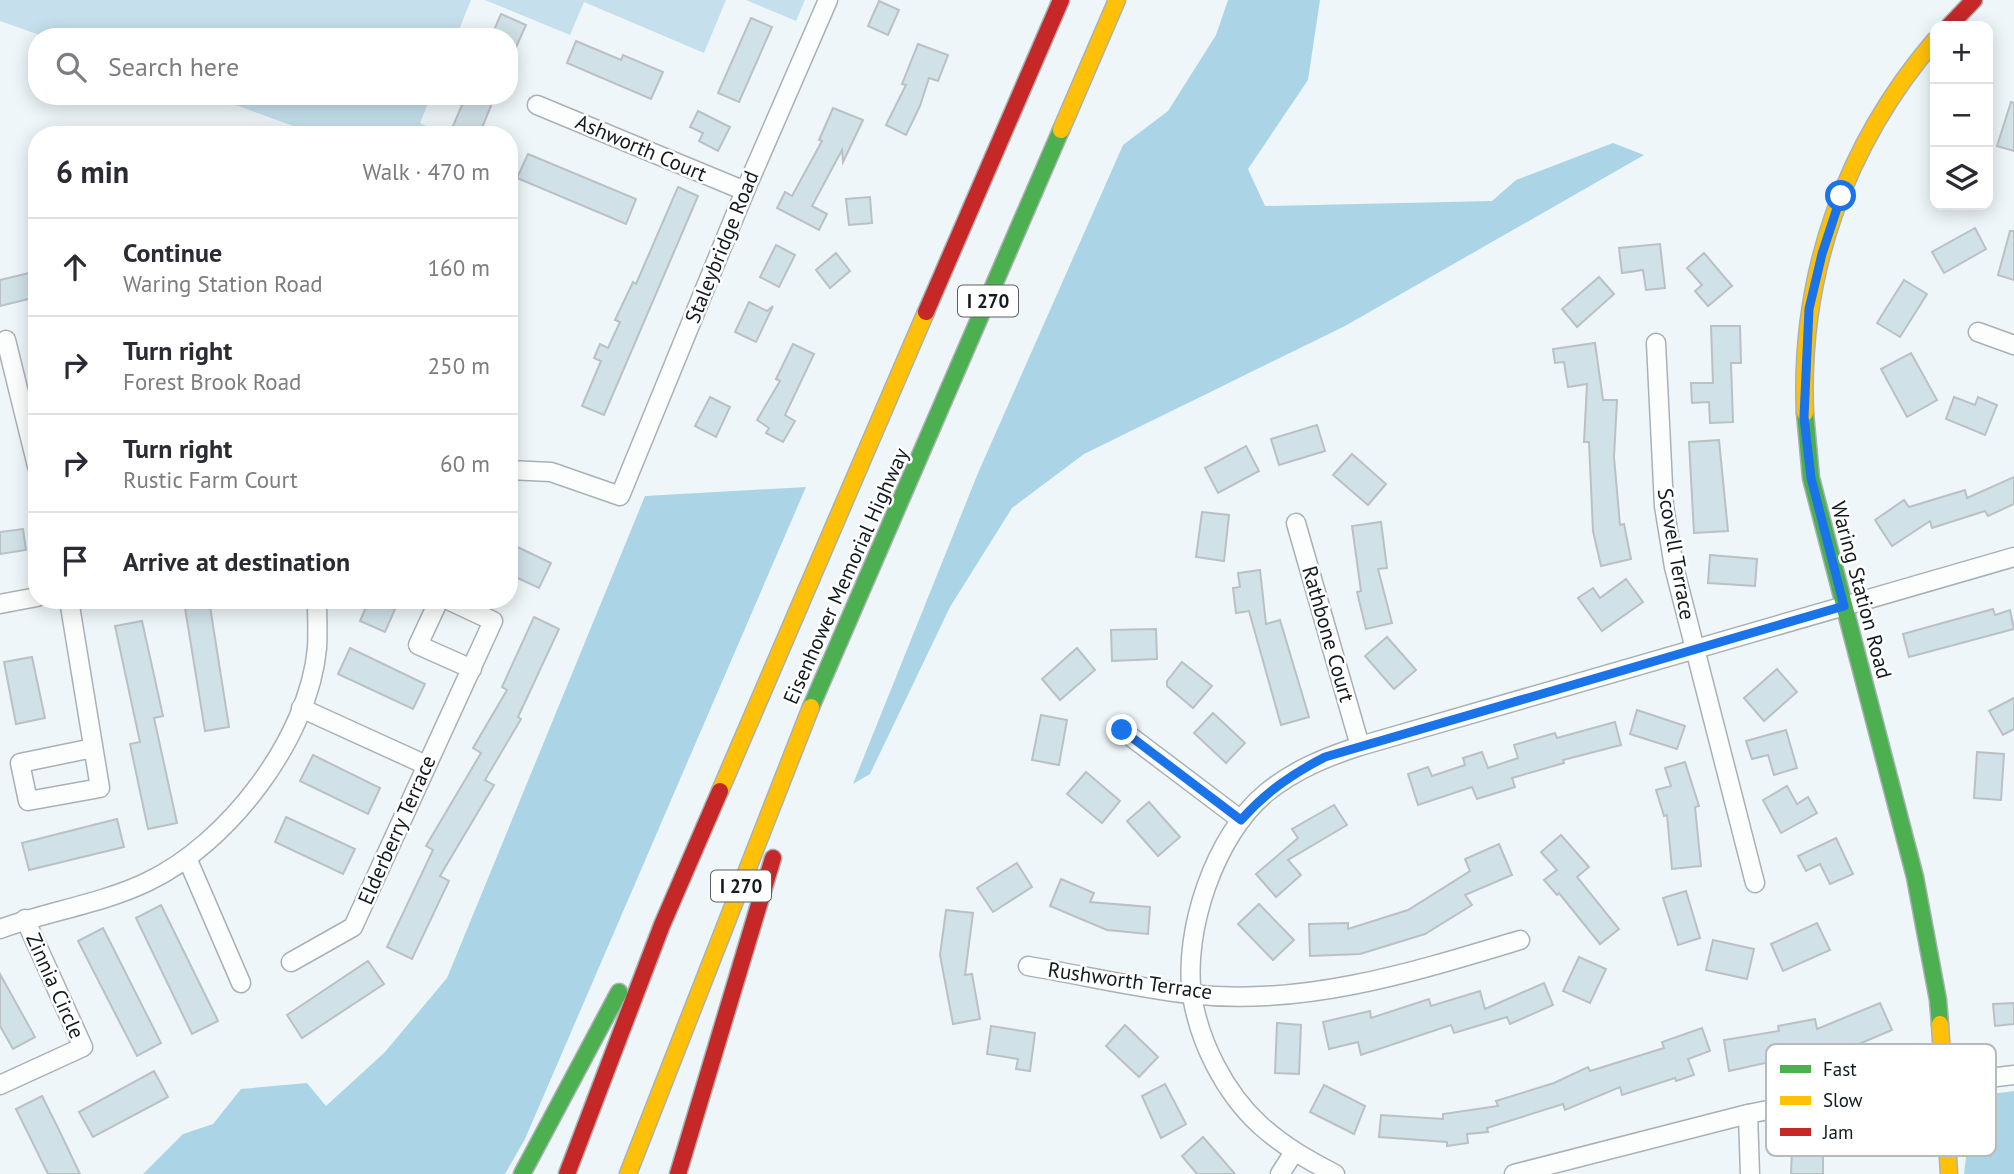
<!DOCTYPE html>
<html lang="en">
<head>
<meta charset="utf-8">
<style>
	body { margin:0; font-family:"PT Sans",sans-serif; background:#f2f2f3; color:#2b2b33 }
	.controls { position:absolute; right:21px; top:21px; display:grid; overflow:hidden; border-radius:14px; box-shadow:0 4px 18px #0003 }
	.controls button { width:63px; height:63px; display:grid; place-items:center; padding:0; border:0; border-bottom:2px solid #e1e1e2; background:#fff; color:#2b2b33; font:35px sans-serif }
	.stop { position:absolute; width:21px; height:21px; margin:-16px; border:5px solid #1a73e8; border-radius:50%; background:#fff }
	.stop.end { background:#1a73e8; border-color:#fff; box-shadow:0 2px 7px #0008 }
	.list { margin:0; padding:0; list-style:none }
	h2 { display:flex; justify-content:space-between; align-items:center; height:91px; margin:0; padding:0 28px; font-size:30px }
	h2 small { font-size:23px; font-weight:400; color:#7c7c81 }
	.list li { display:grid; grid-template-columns:46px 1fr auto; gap:21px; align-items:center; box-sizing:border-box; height:98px; padding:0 28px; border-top:2px solid #e1e1e2 }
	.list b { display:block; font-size:26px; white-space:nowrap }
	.list p { margin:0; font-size:23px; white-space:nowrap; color:#7c7c81 }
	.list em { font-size:23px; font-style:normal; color:#7c7c81 }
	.icon { flex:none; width:38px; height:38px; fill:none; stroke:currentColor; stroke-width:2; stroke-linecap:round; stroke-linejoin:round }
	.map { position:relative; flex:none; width:2014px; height:1174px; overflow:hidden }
	.search { position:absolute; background:#fff; box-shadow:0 4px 18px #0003; left:28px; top:28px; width:490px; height:77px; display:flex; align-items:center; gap:18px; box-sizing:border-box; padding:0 24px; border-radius:28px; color:#7c7c81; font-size:26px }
	.panel { position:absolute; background:#fff; box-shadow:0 4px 18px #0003; left:28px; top:126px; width:490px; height:483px; border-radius:28px }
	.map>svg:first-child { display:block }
	.green { fill:#c5e0ec }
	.forest { fill:#abd4e6 }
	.building { fill:#d0e1e8; stroke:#bac1c5; stroke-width:2 }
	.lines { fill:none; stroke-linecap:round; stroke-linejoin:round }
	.street-casing { stroke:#aab1b5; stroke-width:21 }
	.fast-casing { stroke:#aab1b5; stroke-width:19 }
	.slow-casing { stroke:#aab1b5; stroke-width:19 }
	.jam-casing { stroke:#aab1b5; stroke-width:19 }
	.street { stroke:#fcfefe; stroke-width:18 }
	.fast { stroke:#4caf50; stroke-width:16 }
	.slow { stroke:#ffc107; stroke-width:16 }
	.jam { stroke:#c62828; stroke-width:16 }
	.route { stroke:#1a73e8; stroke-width:9 }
	.labels { text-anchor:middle; stroke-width:5; stroke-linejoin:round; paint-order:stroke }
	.shield { fill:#fff; stroke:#5a5f62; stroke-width:2 }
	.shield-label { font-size:19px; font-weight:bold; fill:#131b1f }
	.street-label { font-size:21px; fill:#131b1f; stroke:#fff }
	.key { fill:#fff; stroke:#b8bbbc; stroke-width:2 }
	.key-label { font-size:19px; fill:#131b1f }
</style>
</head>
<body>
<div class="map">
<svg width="2014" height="1174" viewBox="0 0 2014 1174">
	<rect width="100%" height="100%" fill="#eef6fa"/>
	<g class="green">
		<polygon points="0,0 471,0 456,37 45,37 0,21"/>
		<polygon points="485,0 726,0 704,53 584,2 570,35"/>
		<polygon points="746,0 805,0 796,21"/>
		<polygon points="211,96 431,96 420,123 446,135 318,135"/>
	</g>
	<g class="forest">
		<polygon points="1228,0 1320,0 1308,80 1248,169 1265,206 1492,201 1516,180 1613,143 1644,155 1345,326 1084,454 1012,508 950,607 870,774 853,784 978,473 1123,145 1168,111 1216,35"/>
		<polygon points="806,487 525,1139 505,1174 143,1174 183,1134 213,1124 241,1089 307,1083 326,1106 385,1052 447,978 645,496"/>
		<polygon points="2014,1091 2014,1174 1964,1174 1971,1116 1991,1094"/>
	</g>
	<g class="building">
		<polygon points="879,1 899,10 888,35 868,26"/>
		<polygon points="501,14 526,25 509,63 509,37 491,37"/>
		<polygon points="751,18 772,27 739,102 718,93"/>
		<polygon points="576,41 621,60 623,55 663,72 651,99 567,63"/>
		<polygon points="918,44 948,55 938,81 929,78 920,106 906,135 886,125 906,85 902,84"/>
		<polygon points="466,96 495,96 479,135 449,135"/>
		<polygon points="2011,102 2014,103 2014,151 1997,146"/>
		<polygon points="833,108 863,120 843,162 842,150 812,206 827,214 819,230 777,208 785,192 792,196 822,141 819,140"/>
		<polygon points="698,111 730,127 718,151 699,141 703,133 690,127"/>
		<polygon points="528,154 636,199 626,224 517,178"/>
		<polygon points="678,187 698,196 604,415 582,406 601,361 594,358 600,344 608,348 620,322 615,320 633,282 636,284"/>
		<polygon points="870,197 872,223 849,225 846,199"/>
		<polygon points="1975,228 1986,249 1944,273 1932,252"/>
		<polygon points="2010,231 2014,231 2014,280 1998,275"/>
		<polygon points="1660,244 1665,288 1646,290 1643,270 1622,273 1619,248"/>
		<polygon points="776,245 795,255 779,287 760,277"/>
		<polygon points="836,253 850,271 830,288 816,270"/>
		<polygon points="1704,253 1732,286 1708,306 1695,291 1702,285 1687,268"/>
		<polygon points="37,271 37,297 0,306 0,280"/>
		<polygon points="1599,277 1614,294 1577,327 1562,309"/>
		<polygon points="1904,280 1927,294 1900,337 1877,323"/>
		<polygon points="749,302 767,311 773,306 756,342 735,332"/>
		<polygon points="1711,326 1740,326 1741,363 1731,363 1733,422 1710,423 1709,402 1692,403 1691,383 1713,383"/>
		<polygon points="1595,343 1603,400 1617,400 1614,457 1620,525 1624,524 1631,559 1601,566 1593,531 1589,442 1584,442 1587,384 1568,387 1564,362 1555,363 1553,349"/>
		<polygon points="793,344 814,354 785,415 795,421 783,442 766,433 769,428 757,420 780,381 776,379"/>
		<polygon points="1911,353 1937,400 1907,417 1881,369"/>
		<polygon points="710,397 730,407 716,437 695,426"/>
		<polygon points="1954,397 1975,405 1978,397 1997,405 1985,435 1946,419"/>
		<polygon points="1317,425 1325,451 1279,465 1271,439"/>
		<polygon points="1719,440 1728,531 1694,533 1689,442"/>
		<polygon points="1246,446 1259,471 1218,493 1205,468"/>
		<polygon points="1352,454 1386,484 1368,505 1333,475"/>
		<polygon points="2014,477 2014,504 1988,516 1985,511 1932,528 1930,521 1892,546 1875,520 1904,500 1909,507 1965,490 1967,498"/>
		<polygon points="1202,512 1229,515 1224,561 1196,557"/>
		<polygon points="1381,522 1387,568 1378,569 1392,623 1366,629 1357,592 1361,591 1352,526"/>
		<polygon points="23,529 26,550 0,554 0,532"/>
		<polygon points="509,543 551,563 539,588 509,574"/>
		<polygon points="1710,555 1757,559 1755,586 1708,583"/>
		<polygon points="1260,570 1266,624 1280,620 1309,717 1281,725 1249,611 1236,613 1233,588 1240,587 1238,573"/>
		<polygon points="1626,579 1643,602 1602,631 1578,598 1593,588 1600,598"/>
		<polygon points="209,600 229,727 205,731 184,602"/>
		<polygon points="369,600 399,600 385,632 360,621"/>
		<polygon points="1993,609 1995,615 2010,610 2014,629 1909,657 1903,634"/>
		<polygon points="534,617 559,629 518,717 521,719 485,780 494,785 440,876 449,881 412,959 387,947 433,850 426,846 481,753 473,748 507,690 502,687"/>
		<polygon points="142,621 163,716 154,718 177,823 148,829 130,744 140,742 115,626"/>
		<polygon points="1156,629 1157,659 1112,661 1111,630"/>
		<polygon points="1387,637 1416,670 1394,689 1365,656"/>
		<polygon points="350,648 425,684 413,709 338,674"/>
		<polygon points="1077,648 1095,670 1060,700 1042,679"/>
		<polygon points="32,657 45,718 16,724 4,662"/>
		<polygon points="1182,662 1212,686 1193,708 1167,686 1167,681"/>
		<polygon points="1777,669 1797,692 1764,721 1744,698"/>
		<polygon points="2014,698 2014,729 2003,735 1989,711"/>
		<polygon points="1637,710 1685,726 1677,749 1630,734"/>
		<polygon points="1213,713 1245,743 1226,763 1194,733"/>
		<polygon points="1041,715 1067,720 1059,765 1032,760"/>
		<polygon points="1615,722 1621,745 1563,760 1564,763 1512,778 1515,787 1477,799 1472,787 1418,805 1408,774 1428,767 1432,776 1465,765 1463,758 1482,752 1488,768 1518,758 1514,745 1555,733 1557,738"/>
		<polygon points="1786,730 1797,768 1774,775 1768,755 1752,759 1746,741"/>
		<polygon points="1977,752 2004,754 2001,800 1974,798"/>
		<polygon points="313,755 380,788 368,814 300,781"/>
		<polygon points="1685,762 1699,806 1695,807 1701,866 1672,869 1667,815 1664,816 1656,790 1671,786 1665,768"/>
		<polygon points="1086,772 1120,801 1102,823 1067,794"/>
		<polygon points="1787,786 1797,804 1808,797 1817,813 1781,833 1763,800"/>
		<polygon points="1149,802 1180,837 1158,856 1127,821"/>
		<polygon points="1334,805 1347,825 1288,860 1301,875 1276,897 1256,874 1298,838 1292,829"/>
		<polygon points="286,817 355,849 343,874 275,842"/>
		<polygon points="117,819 124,847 29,870 22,843"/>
		<polygon points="1561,835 1589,867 1577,877 1619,929 1600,944 1559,893 1557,895 1544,880 1557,870 1541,852"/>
		<polygon points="1836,838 1853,874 1830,884 1820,864 1806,871 1798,856"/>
		<polygon points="1499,844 1512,875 1465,895 1472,905 1425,934 1360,954 1310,956 1309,924 1348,923 1348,929 1408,910 1470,871 1465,859"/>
		<polygon points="1017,863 1032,887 993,912 977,888"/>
		<polygon points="1061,879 1094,893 1090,902 1150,907 1148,934 1107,930 1050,906"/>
		<polygon points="1686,891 1700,938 1678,945 1663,898"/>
		<polygon points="1259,904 1294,940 1273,960 1238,924"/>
		<polygon points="161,905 218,1021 192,1034 136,918"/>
		<polygon points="946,910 973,913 965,975 972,974 980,1019 953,1024 940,955"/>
		<polygon points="1817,923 1830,950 1783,971 1771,944"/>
		<polygon points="103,928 161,1043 137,1056 78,941"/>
		<polygon points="1713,940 1754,949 1747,979 1706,970"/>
		<polygon points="1579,957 1606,969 1590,1003 1563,991"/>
		<polygon points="368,961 384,984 302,1038 287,1015"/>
		<polygon points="0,974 35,1037 13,1049 0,1026"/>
		<polygon points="1544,983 1553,1005 1510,1024 1507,1017 1454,1033 1451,1025 1361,1055 1358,1042 1329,1049 1323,1022 1370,1011 1371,1018 1429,999 1431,1006 1480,991 1485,1009"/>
		<polygon points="1880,1003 1892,1030 1845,1050 1843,1046 1729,1071 1724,1040 1779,1031 1778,1026 1815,1019 1817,1029"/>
		<polygon points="2014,1003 2014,1024 1995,1026 1993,1004"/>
		<polygon points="1277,1023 1301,1025 1299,1074 1275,1073"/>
		<polygon points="1125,1025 1158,1057 1139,1077 1106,1046"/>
		<polygon points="991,1026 1035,1033 1030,1071 1016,1069 1018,1059 987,1054"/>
		<polygon points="1702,1028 1710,1051 1688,1059 1694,1075 1676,1081 1675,1078 1622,1095 1620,1087 1565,1110 1563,1104 1487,1128 1488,1132 1467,1134 1468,1143 1447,1146 1447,1142 1379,1137 1381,1115 1443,1119 1443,1114 1498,1106 1496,1101 1554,1083 1588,1067 1590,1071 1664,1048 1662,1042"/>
		<polygon points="154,1071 168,1097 93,1137 79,1112"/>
		<polygon points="1165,1084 1186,1124 1161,1138 1142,1096"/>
		<polygon points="1324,1085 1365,1106 1354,1134 1310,1112"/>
		<polygon points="42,1096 59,1130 80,1174 48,1174 16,1109"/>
		<polygon points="1203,1137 1235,1174 1197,1174 1182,1156"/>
		<polygon points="1792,1150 1823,1152 1823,1174 1791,1174"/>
	</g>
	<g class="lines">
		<g class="street-casing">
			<g id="street">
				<polyline points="537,105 745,191"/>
				<polyline points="1978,332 2014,345"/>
				<polyline points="6,340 37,466"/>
				<polyline points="1656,343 1664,506 1674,567 1755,883"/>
				<polyline points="509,470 551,472 620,496 745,191 828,0"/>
				<polyline points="1296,523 1360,746"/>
				<polyline points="69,600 100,788 28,801 20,763 93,748"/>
				<polyline points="439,600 418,645 472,669"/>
				<polyline points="0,604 37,597"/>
				<polyline points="301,708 426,765"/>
				<polyline points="1122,730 1241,820"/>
				<polyline points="187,858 241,983"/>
				<path d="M0,929c48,-18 101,-25 147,-47 81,-38 162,-144 170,-234 1,-15 0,-32 0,-48"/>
				<polyline points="291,962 353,927 493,621 448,600"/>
				<path d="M1028,966c54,9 108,22 162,28 113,13 224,-22 330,-54"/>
				<polyline points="0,1085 83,1047 25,919"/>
				<polyline points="1748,1114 1750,1174"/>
				<polyline points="1280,1174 1294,1152"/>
				<path d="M1335,1174c-27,-14 -52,-28 -75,-49 -35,-32 -61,-83 -68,-130 -9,-64 23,-160 74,-202 28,-23 60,-36 94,-47l654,-189"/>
				<polyline points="1514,1174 1748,1114 1834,1097 2014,1075"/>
			</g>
		</g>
		<g class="fast-casing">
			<g id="fast">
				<polyline points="1805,413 1811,478 1915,877 1938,1000 1940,1024"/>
				<polyline points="811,707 1061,130"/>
				<polyline points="522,1174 619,992"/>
			</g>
		</g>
		<g class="slow-casing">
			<g id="slow">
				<polyline points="1061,130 1117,0"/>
				<path d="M1805,413c-6,-138 40,-268 130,-373"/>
				<polyline points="720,791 926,312"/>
				<polyline points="1940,1024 1949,1174"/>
				<polyline points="628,1174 811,707"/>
			</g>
		</g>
		<g class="jam-casing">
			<g id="jam">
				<polyline points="1949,26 1974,0"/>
				<polyline points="926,312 1061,0"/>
				<polyline points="567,1174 662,925 720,791"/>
				<polyline points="678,1174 773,858"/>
			</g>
		</g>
		<use href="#street" class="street"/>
		<use href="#fast" class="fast"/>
		<use href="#slow" class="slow"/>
		<use href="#jam" class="jam"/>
	</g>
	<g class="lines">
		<path class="route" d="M1122,730l119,90c25,-28 51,-46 84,-63l519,-151 -33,-128 -7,-61 5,-108 13,-55 19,-58"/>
	</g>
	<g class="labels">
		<g class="shield">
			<rect x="958" y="285.5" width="60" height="31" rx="5"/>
			<rect x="711" y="870.5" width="60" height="31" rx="5"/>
		</g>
		<g class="shield-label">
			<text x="988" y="308">I 270</text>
			<text x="741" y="893">I 270</text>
		</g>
		<g class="street-label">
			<text transform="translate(641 148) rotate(23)" y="7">Ashworth Court</text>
			<text transform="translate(722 247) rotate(-68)" y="7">Staleybridge Road</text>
			<text transform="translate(1676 554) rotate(80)" y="7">Scovell Terrace</text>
			<text transform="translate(846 576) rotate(-66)" y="7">Eisenhower Memorial Highway</text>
			<text transform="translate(1861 590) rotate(75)" y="7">Waring Station Road</text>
			<text transform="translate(1328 634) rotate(74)" y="7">Rathbone Court</text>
			<text transform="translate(397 830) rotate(-66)" y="7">Elderberry Terrace</text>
			<text transform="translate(1130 981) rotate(8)" y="7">Rushworth Terrace</text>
			<text transform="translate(55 986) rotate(66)" y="7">Zinnia Circle</text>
		</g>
	</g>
	<rect x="1766" y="1044" width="230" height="112" rx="10" class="key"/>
	<rect x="1780" y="1065" width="31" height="8" fill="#4caf50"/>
	<rect x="1780" y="1096" width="31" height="9" fill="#ffc107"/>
	<rect x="1780" y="1128" width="31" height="8" fill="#c62828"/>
	<g class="key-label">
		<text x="1823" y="1076">Fast</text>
		<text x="1823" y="1107">Slow</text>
		<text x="1823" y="1139">Jam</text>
	</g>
</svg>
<div class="controls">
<button>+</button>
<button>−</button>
<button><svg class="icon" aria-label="layers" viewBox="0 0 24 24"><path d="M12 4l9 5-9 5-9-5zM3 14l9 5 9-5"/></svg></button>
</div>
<div class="stop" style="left:1841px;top:196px"></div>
<div class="stop end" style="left:1122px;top:730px"></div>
<div class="search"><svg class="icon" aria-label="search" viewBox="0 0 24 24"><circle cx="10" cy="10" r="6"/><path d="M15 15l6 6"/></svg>Search here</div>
<section class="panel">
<h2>6 min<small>Walk · 470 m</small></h2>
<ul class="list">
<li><svg class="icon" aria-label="ahead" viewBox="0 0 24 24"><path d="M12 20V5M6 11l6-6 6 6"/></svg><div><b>Continue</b><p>Waring Station Road</p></div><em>160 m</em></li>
<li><svg class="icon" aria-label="right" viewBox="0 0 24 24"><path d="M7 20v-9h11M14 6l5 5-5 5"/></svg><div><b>Turn right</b><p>Forest Brook Road</p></div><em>250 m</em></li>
<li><svg class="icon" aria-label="right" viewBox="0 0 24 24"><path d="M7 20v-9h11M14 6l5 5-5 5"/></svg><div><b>Turn right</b><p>Rustic Farm Court</p></div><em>60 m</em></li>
<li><svg class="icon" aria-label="arrive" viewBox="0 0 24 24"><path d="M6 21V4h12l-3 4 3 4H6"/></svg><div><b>Arrive at destination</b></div></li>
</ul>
</section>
</div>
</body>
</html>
